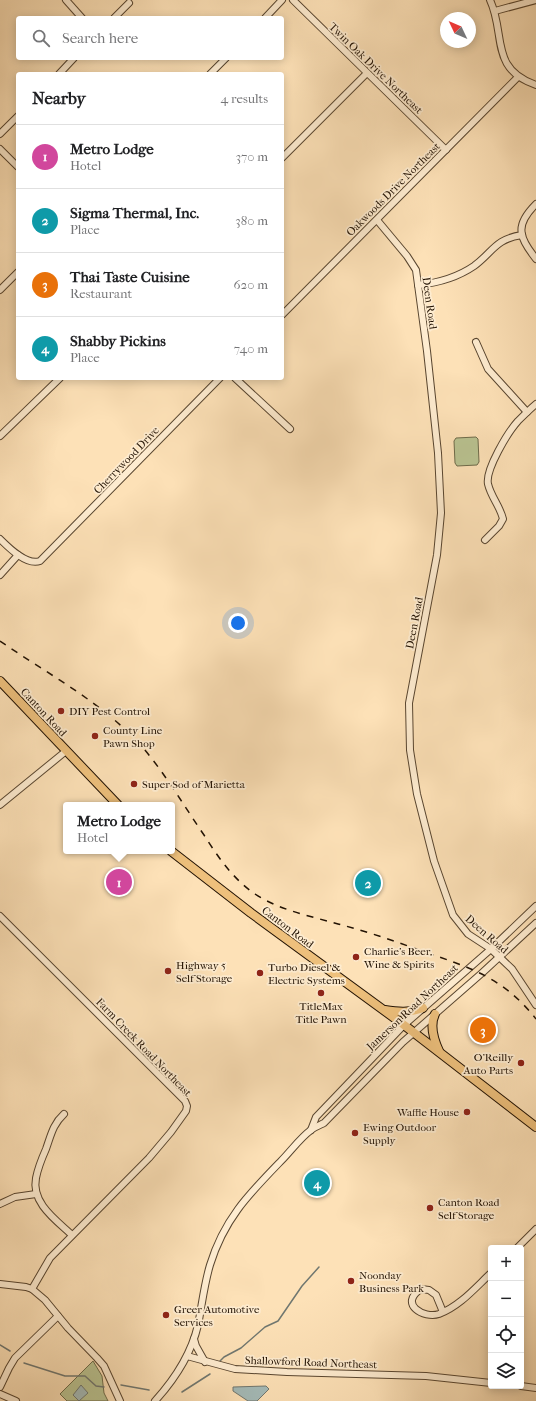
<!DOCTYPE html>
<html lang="en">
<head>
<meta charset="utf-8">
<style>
	body { margin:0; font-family:"IM FELL French Canon",serif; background:#f2f2f2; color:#202124 }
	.controls { position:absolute; right:12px; bottom:12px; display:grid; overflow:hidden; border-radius:4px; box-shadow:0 2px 10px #0003 }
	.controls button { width:36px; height:36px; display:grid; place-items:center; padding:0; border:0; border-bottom:1px solid #e0e0e0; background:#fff; color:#202124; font:20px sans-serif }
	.compass { position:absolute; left:440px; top:12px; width:36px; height:36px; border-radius:50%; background:#fff; box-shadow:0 2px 10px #0003; rotate:314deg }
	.you { position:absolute; left:238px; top:623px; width:14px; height:14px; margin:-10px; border:3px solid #fff; border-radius:50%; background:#1a73e8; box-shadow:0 0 0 6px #1a73e833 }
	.badge { display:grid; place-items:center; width:26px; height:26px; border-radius:50%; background:#d93025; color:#fff; font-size:13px; font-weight:700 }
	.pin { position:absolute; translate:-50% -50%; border:2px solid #fff; box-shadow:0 1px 4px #0006 }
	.popup { position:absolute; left:63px; top:802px; width:112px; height:52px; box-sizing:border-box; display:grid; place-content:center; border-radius:4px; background:#fff; filter:drop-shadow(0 1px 3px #0005); font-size:13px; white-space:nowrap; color:#757577 }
	.popup b { font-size:15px; color:#202124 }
	.popup::after { content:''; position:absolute; left:50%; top:100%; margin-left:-8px; border:8px solid transparent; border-top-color:#fff }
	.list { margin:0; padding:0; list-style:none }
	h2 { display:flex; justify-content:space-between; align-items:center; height:52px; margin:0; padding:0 16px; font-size:17px }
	h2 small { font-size:13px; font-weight:400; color:#757577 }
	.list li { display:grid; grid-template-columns:26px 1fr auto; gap:12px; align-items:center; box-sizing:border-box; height:64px; padding:0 16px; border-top:1px solid #e0e0e0 }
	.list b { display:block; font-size:15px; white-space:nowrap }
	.list p { margin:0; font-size:13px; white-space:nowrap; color:#757577 }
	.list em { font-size:13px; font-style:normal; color:#757577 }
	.icon { flex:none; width:22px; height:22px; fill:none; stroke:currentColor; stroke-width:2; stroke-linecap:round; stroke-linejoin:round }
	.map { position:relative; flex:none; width:536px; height:1401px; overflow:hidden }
	.search { position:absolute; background:#fff; box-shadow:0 2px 10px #0003; left:16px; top:16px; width:268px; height:44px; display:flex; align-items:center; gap:10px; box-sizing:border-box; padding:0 14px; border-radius:4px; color:#757577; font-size:15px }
	.panel { position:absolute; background:#fff; box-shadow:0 2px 10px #0003; left:16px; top:72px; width:268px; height:308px; border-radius:4px }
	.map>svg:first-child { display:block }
	.green { fill:#bac492; stroke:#6e6b4a }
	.water { fill:#a4bbb9; stroke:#707770 }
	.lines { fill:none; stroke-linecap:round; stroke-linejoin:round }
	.stream { stroke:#707770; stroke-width:1.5 }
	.minor-casing { stroke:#594630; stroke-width:8 }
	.major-casing { stroke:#221203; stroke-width:10 }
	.minor { stroke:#feecd0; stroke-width:6 }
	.major { stroke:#eec07c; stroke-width:8 }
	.rail { stroke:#221203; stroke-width:1.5; stroke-dasharray:7 7; stroke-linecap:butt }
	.poi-dot { fill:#8f2418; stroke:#feecd0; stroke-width:1.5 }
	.labels { text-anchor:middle; stroke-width:3.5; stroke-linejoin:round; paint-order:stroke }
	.street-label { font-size:11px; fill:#221203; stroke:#feecd0 }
	.poi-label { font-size:11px; fill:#221203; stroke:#feecd0; text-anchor:start }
</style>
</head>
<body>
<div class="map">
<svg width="536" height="1401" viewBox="0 0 536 1401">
	<rect width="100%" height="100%" fill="#fde1b7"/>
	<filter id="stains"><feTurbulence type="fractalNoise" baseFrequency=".005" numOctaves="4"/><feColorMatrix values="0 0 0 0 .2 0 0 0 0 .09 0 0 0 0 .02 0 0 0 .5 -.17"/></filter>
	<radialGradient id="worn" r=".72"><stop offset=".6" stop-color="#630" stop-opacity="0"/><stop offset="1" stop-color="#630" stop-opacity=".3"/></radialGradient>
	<g class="green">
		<polygon points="476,437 478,439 479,462 477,465 457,466 455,463 454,441 456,438"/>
		<polygon points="93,1361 102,1376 104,1393 108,1401 67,1401 60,1394"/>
	</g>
	<g class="water">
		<polygon points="81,1385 88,1393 79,1401 73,1395"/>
		<polygon points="266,1386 269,1389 257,1401 248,1401 233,1391 233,1387"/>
	</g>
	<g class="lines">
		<g class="stream">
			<polyline points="0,1345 10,1351"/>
			<polyline points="220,1361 224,1357 241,1348 265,1327 278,1321 302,1286 319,1267"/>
			<polyline points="24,1363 65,1376 85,1376 96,1386 104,1387"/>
			<polyline points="121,1385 149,1390"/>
			<polyline points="182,1392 210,1374"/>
		</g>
		<g class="minor-casing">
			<g id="minor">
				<polyline points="66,0 82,18"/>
				<polyline points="293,0 446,150"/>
				<path d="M490,0c16,34 -1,69 46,85"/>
				<polyline points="495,11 536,0"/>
				<polyline points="114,18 129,3"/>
				<polyline points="265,18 282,0"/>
				<polyline points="59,74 74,58"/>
				<polyline points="210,74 226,58"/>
				<polyline points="0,134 18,116"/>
				<polyline points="0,149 18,167"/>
				<polyline points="282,158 367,73"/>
				<path d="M536,204c-7,7 -17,19 -14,30 1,9 9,18 14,25"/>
				<polyline points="377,220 407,256 416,270 427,351 438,453 441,513 437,555 409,703 410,750 417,794 434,861 453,915 468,934 491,949 512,969 536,1005"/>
				<path d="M418,285c19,-2 40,-8 56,-19 19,-14 21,-27 48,-31"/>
				<polyline points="0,290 18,272"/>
				<polyline points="282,315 518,77"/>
				<polyline points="476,342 488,369 527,412"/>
				<polyline points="235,378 290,429"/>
				<polyline points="0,436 60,378"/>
				<path d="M0,539c9,9 27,27 40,22l180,-183"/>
				<path d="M485,540l14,-14 4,-7c-3,-13 -12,-22 -15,-35 -3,-14 20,-52 30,-63 6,-6 12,-12 18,-17"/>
				<polyline points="0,575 18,555"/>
				<polyline points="0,805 66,751"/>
				<polyline points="0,916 185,1101 187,1106 186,1111 171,1132 149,1158 50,1258 32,1289"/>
				<path d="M64,1114c-11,10 -13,21 -18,35 -4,9 -8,19 -10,29 -5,25 20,42 36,57"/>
				<polyline points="311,1130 316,1117 404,1025 491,949 536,906"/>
				<polyline points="0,1204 15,1197 36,1194"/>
				<polyline points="517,1248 536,1229"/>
				<polyline points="0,1284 26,1287 32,1289 45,1300 68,1328 97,1358 104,1366 120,1401"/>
				<path d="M443,1312l-7,-17 -7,-5 -8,-1c-23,15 3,30 18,25 21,-8 36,-26 52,-41"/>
				<polyline points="194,1339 196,1346 205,1362"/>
				<polyline points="187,1356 235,1369 287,1372 426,1376 491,1383"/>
				<polyline points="521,1386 536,1388"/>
				<polyline points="0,1387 9,1368 15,1358 58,1316"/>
				<polyline points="0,1394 16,1401"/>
				<path d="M155,1401c20,-22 36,-46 43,-76 4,-20 6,-40 12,-60 14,-46 39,-71 71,-104 10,-10 19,-23 30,-31 4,-3 9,-5 13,-7l79,-81 79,-69 54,-50"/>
			</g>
		</g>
		<g class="major-casing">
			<g id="major">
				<polyline points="0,681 118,805"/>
				<polyline points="171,851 251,913 404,1025 536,1127"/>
				<path d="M385,1010c13,2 25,3 38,-2"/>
				<path d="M435,1014c-6,12 -1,26 4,37"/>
			</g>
		</g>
		<use href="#minor" class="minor"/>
		<use href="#major" class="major"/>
		<path class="rail" d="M0,641c49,34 104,62 144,108 22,26 40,57 60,86 14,22 29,44 51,59 24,16 55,22 83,30 27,7 54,16 81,26 49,17 83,26 117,69"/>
	</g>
	<g class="poi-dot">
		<circle cx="61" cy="711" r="4"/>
		<circle cx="95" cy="736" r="4"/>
		<circle cx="134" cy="784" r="4"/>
		<circle cx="356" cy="957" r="4"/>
		<circle cx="168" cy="971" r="4"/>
		<circle cx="260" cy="973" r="4"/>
		<circle cx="321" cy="993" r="4"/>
		<circle cx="521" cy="1063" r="4"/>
		<circle cx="467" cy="1112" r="4"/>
		<circle cx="355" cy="1133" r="4"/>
		<circle cx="430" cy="1208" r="4"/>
		<circle cx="351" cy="1281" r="4"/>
		<circle cx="166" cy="1315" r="4"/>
	</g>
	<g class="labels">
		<g class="street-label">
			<text transform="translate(376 68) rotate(44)" y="4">Twin Oak Drive Northeast</text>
			<text transform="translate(393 189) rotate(-45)" y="4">Oakwoods Drive Northeast</text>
			<text transform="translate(430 303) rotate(82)" y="4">Deen Road</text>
			<text transform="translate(126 460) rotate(-46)" y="4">Cherrywood Drive</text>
			<text transform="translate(414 623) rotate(-79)" y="4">Deen Road</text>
			<text transform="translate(44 712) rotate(47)" y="4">Canton Road</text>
			<text transform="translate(288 927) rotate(37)" y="4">Canton Road</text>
			<text transform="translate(487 934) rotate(41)" y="4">Deen Road</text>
			<text transform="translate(412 1007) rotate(-43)" y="4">Jamerson Road Northeast</text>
			<text transform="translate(144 1047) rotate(46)" y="4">Farm Creek Road Northeast</text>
			<text transform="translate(311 1362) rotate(2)" y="4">Shallowford Road Northeast</text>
		</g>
		<g class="poi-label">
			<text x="69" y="715">DIY Pest Control</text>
			<text x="103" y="734">County Line<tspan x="103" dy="13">Pawn Shop</tspan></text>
			<text x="142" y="788">Super Sod of Marietta</text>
			<text x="364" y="955">Charlie's Beer,<tspan x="364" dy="13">Wine &amp; Spirits</tspan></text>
			<text x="176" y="969">Highway 5<tspan x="176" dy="13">Self Storage</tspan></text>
			<text x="268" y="971">Turbo Diesel &amp;<tspan x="268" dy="13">Electric Systems</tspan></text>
			<text x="321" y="1010" text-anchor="middle">TitleMax<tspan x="321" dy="13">Title Pawn</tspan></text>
			<text x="513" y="1061" text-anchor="end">O'Reilly<tspan x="513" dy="13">Auto Parts</tspan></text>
			<text x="459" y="1116" text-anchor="end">Waffle House</text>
			<text x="363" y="1131">Ewing Outdoor<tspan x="363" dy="13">Supply</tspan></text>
			<text x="438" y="1206">Canton Road<tspan x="438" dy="13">Self Storage</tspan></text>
			<text x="359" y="1279">Noonday<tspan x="359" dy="13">Business Park</tspan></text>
			<text x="174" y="1313">Greer Automotive<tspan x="174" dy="13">Services</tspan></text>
		</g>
	</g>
	<rect width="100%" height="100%" filter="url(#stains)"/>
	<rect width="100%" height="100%" fill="url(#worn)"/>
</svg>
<div class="controls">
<button>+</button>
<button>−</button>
<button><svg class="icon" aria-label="locate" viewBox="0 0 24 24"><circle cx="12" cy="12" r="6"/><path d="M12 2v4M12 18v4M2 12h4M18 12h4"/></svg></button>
<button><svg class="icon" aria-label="layers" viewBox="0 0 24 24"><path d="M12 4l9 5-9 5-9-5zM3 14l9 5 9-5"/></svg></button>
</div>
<svg class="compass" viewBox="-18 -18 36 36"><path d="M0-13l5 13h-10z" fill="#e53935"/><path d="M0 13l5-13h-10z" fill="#757577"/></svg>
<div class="you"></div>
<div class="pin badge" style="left:119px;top:882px;background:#d1479c">1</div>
<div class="popup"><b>Metro Lodge</b>Hotel</div>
<div class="pin badge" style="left:368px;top:883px;background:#0f9aa8">2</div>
<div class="pin badge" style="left:483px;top:1030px;background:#e8710a">3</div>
<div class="pin badge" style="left:317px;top:1183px;background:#0f9aa8">4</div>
<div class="search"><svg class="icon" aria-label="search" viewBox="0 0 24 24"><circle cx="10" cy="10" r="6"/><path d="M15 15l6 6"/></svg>Search here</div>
<section class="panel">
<h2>Nearby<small>4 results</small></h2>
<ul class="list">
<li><span class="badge" style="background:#d1479c">1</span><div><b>Metro Lodge</b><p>Hotel</p></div><em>370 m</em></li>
<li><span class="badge" style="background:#0f9aa8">2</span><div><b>Sigma Thermal, Inc.</b><p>Place</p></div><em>380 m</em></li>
<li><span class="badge" style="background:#e8710a">3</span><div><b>Thai Taste Cuisine</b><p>Restaurant</p></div><em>620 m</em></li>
<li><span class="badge" style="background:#0f9aa8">4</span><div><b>Shabby Pickins</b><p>Place</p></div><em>740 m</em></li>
</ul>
</section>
</div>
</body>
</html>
